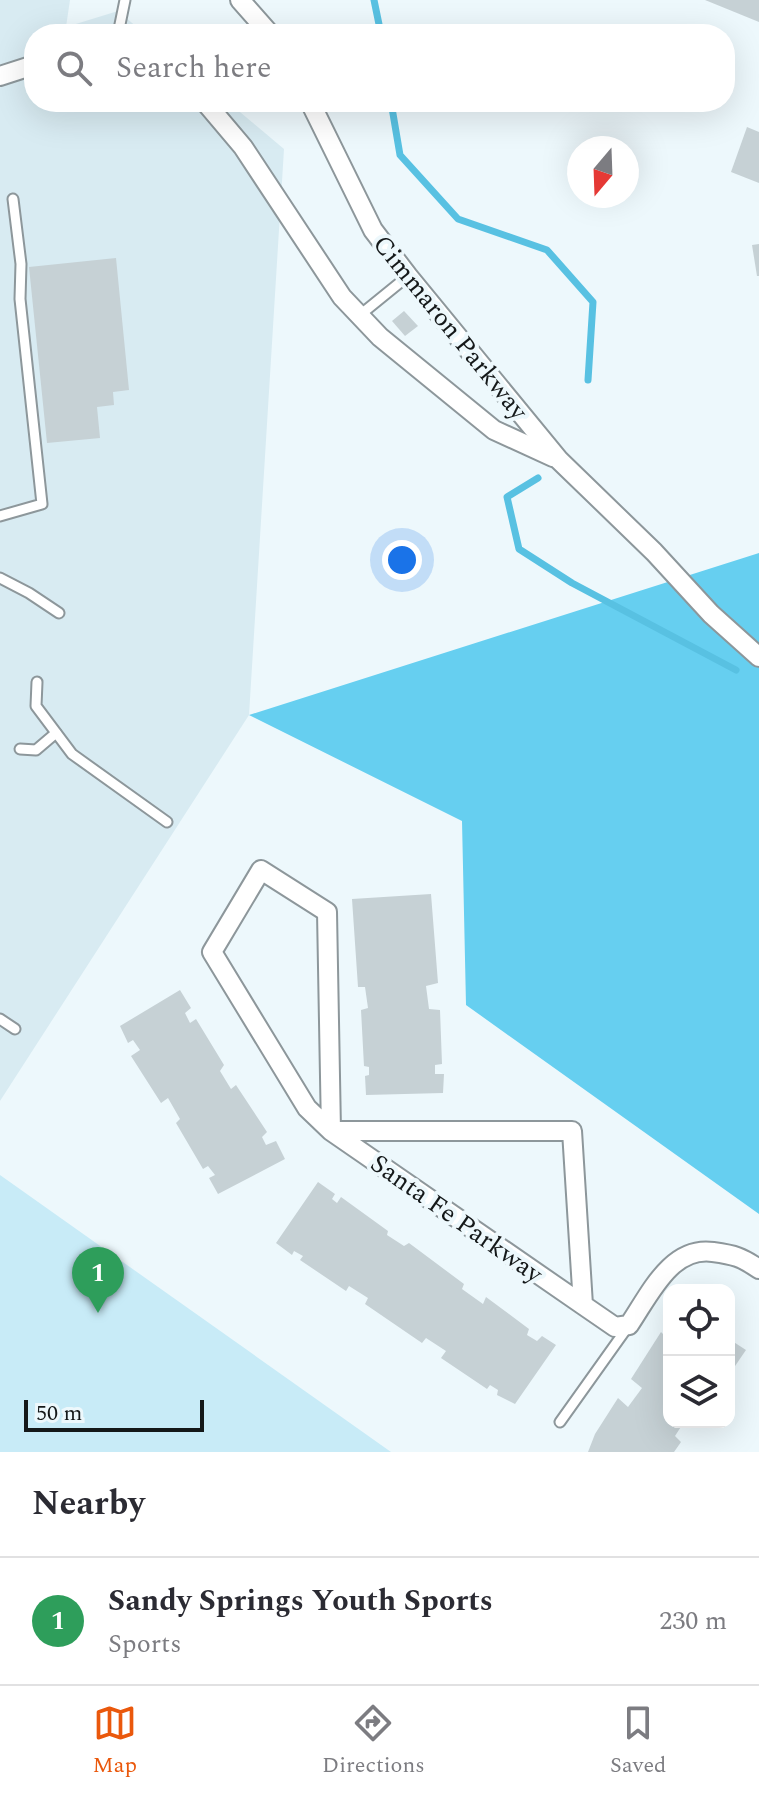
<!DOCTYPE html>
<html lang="en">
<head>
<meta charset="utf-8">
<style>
	body { margin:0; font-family:Spectral,serif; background:#f7f7f7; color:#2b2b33 }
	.controls { position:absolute; right:24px; bottom:24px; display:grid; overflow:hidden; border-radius:16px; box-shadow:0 8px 32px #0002 }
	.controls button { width:72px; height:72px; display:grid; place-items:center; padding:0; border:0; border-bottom:2px solid #e1e1e2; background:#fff; color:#2b2b33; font:40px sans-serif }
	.compass { position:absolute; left:567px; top:136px; width:72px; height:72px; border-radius:50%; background:#fff; box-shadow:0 8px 32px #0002; rotate:199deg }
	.scale { position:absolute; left:24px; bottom:20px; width:180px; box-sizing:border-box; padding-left:8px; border:4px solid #141819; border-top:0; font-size:22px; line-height:28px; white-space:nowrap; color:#141819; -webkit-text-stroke:6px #edf8fc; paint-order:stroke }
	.you { position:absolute; left:402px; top:560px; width:28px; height:28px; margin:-20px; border:6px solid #fff; border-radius:50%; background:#1a73e8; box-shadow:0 0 0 12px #1a73e833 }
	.badge { display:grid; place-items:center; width:52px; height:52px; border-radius:50%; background:#ea580c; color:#fff; font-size:26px; font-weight:700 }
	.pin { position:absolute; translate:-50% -66px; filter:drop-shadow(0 2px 4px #0008) }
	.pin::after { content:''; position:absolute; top:42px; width:28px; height:24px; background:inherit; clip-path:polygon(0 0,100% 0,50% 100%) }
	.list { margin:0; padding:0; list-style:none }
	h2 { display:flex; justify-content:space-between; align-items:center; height:104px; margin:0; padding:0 32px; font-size:34px }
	h2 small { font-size:26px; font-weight:400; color:#7c7c81 }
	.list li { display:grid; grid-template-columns:52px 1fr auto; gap:24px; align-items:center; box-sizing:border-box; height:128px; padding:0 32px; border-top:2px solid #e1e1e2 }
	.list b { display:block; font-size:30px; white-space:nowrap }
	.list p { margin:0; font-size:26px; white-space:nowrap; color:#7c7c81 }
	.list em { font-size:26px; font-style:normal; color:#7c7c81 }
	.icon { flex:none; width:44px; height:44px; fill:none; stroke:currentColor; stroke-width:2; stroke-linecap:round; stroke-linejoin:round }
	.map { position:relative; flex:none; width:759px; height:1452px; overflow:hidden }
	.search { position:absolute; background:#fff; box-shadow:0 8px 32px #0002; left:24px; right:24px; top:24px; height:88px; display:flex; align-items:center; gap:20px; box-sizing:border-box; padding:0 28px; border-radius:32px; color:#7c7c81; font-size:30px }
	.sheet { height:232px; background:#fff }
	nav { display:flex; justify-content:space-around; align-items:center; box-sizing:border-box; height:112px; border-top:2px solid #e1e1e2; background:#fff; font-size:22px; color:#7c7c81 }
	nav a { display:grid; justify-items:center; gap:4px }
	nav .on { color:#ea580c }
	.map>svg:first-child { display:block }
	.built { fill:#d8ebf2 }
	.green { fill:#c8ebf7 }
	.forest { fill:#66cff0 }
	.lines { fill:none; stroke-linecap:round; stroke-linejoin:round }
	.stream { stroke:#58c1e2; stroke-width:7 }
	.building { fill:#c6d1d5 }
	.lane-casing { stroke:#8d979b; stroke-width:13 }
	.street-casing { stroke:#8d979b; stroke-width:22 }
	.lane { stroke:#fff; stroke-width:9 }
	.street { stroke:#fff; stroke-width:18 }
	.labels { text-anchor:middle; stroke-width:8; stroke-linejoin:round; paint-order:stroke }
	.street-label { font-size:26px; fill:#141819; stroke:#edf8fc }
</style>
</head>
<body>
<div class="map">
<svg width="759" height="1452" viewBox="0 0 759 1452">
	<rect width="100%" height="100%" fill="#edf8fc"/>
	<polygon class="built" points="0,0 70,0 66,27 118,11 145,34 34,34 34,102 228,102 284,149 249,715 0,1101"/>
	<polygon class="green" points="0,1175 391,1452 0,1452"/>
	<polygon class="forest" points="759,553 759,1214 466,1005 462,821 249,715"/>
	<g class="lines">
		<g class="stream">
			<polyline points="374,0 381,34"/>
			<polyline points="391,102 400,155 458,219 547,250 593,302 588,380"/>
			<polyline points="538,478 507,497 519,549 572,583 736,670"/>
		</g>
	</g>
	<g class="building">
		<polygon points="705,0 759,0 759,22"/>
		<polygon points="747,127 759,132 759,183 731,172"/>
		<polygon points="759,244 759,276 757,276 752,245"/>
		<polygon points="116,258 129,390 113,392 114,405 97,407 100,438 47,443 29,267"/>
		<polygon points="404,311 418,326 405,336 392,321"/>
		<polygon points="431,894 438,983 426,986 429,1009 440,1010 442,1064 435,1065 435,1074 444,1074 443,1093 366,1095 365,1076 369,1075 369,1067 364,1066 361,1010 368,1008 365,987 358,987 352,899"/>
		<polygon points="180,990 191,1008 185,1013 190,1023 196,1019 224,1065 220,1071 231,1089 236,1085 267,1132 262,1137 266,1145 276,1141 285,1159 218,1194 209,1178 215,1175 208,1166 203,1169 176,1123 180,1119 168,1098 161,1103 131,1056 140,1050 133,1040 128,1043 120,1026"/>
		<polygon points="318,1182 335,1194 332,1199 337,1203 341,1197 388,1231 387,1235 404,1246 409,1243 464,1284 462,1289 483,1304 486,1297 529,1329 527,1335 537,1341 542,1336 556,1345 515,1404 497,1395 498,1390 490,1385 487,1389 441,1358 446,1351 426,1338 422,1343 365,1304 368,1298 349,1286 346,1291 300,1260 303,1256 294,1251 292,1255 276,1243"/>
		<polygon points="661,1332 669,1340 669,1422 684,1422 675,1436 681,1442 674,1452 588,1452 595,1434 618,1398 628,1407 642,1388 631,1379"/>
		<polygon points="729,1339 746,1350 733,1369 729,1367"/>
	</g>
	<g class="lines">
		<g class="lane-casing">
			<g id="lane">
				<polyline points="118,34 125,0"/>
				<polyline points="360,315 408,276"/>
				<polyline points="0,516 42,504 20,299 21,264 13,199"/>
				<polyline points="0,578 29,593 59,613"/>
				<polyline points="37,682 36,706 72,754 167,822"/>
				<polyline points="20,749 36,750 56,733"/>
				<polyline points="0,1019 15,1029"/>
				<polyline points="560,1422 627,1328"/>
			</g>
		</g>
		<g class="street-casing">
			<g id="street">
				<polyline points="240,0 270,34"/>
				<polyline points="0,76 34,65"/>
				<polyline points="205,102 243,147 342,297 380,337 494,430 553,457"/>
				<polyline points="310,102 373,230 408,276 559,460 654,552 711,614 759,657"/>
				<path d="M583,1305l-11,-174h-241l-4,-219 -66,-42 -49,82 95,156 24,23 252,174 32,22 14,-2c21,-31 42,-79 84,-73 22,3 28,5 46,17"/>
			</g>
		</g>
		<use href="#lane" class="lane"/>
		<use href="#street" class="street"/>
	</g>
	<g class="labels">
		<g class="street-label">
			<text transform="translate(451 327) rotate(51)" y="9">Cimmaron Parkway</text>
			<text transform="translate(457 1218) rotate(35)" y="9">Santa Fe Parkway</text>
		</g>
	</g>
</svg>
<div class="controls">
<button><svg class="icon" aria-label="locate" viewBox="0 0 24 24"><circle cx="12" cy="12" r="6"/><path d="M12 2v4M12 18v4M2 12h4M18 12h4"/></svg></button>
<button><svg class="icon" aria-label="layers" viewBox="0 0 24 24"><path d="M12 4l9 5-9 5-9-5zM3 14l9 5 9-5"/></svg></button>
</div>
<svg class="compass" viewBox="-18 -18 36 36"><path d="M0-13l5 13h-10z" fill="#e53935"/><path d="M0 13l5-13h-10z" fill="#7c7c81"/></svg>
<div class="scale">50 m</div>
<div class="you"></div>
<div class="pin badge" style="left:98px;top:1313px;background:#2e9e5b">1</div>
<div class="search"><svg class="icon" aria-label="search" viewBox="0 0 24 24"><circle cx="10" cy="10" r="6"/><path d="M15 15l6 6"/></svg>Search here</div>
</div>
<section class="sheet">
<h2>Nearby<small></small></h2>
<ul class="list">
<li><span class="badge" style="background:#2e9e5b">1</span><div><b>Sandy Springs Youth Sports</b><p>Sports</p></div><em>230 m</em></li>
</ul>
</section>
<nav>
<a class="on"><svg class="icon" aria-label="map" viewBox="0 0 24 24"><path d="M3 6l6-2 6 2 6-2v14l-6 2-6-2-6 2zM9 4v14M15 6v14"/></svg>Map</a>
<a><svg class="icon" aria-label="directions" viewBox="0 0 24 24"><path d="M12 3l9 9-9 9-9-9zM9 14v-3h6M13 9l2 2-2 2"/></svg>Directions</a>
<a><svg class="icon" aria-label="saved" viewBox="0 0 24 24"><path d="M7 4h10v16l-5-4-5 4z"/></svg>Saved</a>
</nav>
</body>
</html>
